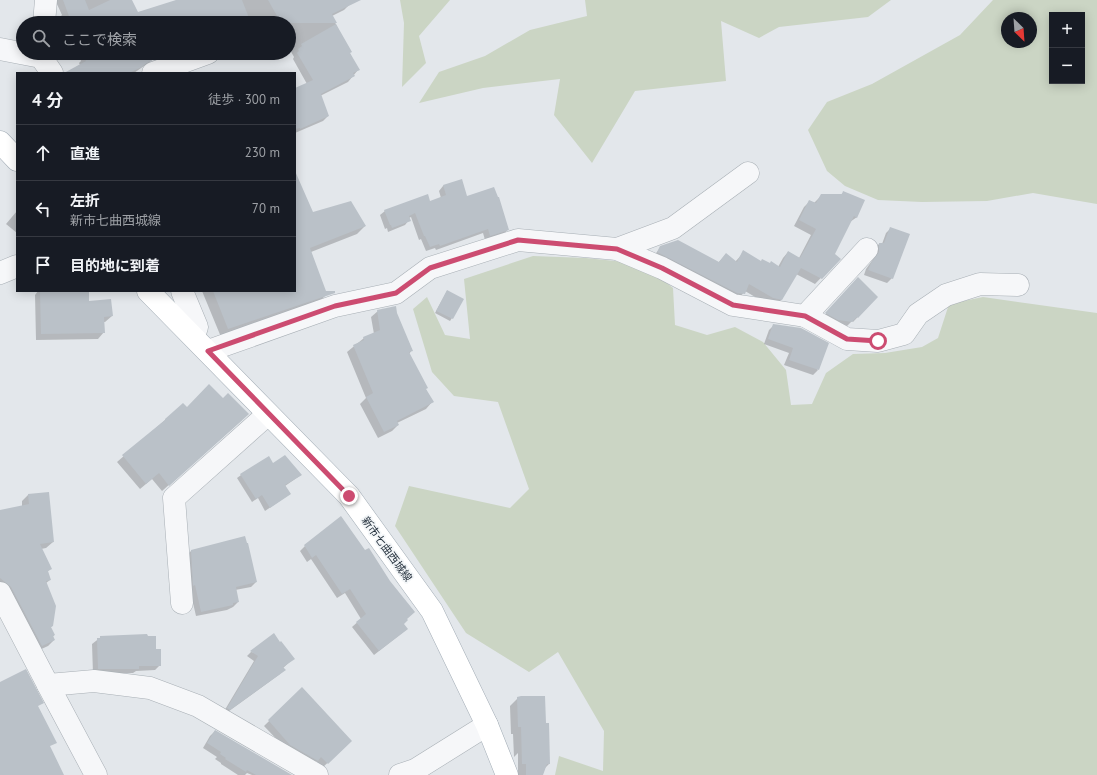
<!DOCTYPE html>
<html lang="ja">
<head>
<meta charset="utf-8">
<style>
	body { margin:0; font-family:"PT Sans","Noto Sans JP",sans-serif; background:#20242c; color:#f1f3f6 }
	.controls { position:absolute; right:12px; top:12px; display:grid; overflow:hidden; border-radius:0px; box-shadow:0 2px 10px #0003 }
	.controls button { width:36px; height:36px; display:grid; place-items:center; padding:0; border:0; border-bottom:1px solid #363941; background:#171b24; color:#f1f3f6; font:20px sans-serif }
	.compass { position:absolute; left:1001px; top:12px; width:36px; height:36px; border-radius:50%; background:#171b24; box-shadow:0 2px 10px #0003; rotate:155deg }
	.stop { position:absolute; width:12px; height:12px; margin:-9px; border:3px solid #cc4c71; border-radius:50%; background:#fff }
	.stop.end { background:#cc4c71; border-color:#fff; box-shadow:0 1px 4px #0008 }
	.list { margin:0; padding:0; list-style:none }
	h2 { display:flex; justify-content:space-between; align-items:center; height:52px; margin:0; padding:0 16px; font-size:17px }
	h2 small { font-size:13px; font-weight:400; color:#9ea1a6 }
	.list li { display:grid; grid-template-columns:26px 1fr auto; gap:12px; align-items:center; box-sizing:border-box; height:56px; padding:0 16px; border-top:1px solid #363941 }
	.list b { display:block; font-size:15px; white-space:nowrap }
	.list p { margin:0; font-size:13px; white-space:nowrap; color:#9ea1a6 }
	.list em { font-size:13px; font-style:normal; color:#9ea1a6 }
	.icon { flex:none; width:22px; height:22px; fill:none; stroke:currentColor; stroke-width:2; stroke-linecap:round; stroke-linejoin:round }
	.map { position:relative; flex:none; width:1097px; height:775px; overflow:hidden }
	.search { position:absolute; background:#171b24; box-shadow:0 2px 10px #0003; left:16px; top:16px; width:280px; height:44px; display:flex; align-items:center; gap:10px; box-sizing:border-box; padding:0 14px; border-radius:22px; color:#9ea1a6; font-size:15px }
	.panel { position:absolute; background:#171b24; box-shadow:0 2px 10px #0003; left:16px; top:72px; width:280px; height:220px; border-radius:0px }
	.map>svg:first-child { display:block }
	.green { fill:#cbd5c4; fill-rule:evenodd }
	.shadow { fill:#0003 }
	.building { fill:#bac1c8 }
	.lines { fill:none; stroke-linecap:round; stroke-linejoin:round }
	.minor-casing { stroke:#a8afb5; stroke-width:23 }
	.major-casing { stroke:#a3adb6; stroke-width:23 }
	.minor { stroke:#f6f7f9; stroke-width:22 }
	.major { stroke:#fff; stroke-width:22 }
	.route { stroke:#cc4c71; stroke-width:5 }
	.labels { text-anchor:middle; stroke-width:3.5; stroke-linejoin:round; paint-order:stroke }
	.street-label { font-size:11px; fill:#2b3743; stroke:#f3f6f8 }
</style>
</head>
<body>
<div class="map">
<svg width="1097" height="775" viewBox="0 0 1097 775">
	<rect width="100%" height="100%" fill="#e3e7eb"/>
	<g class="green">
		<polygon points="400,0 450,0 419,36 426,63 402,87 404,23"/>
		<polygon points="585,0 891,0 868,17 779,27 759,38 721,21 726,81 635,91 592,163 554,115 560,79 483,88 419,103 439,72 485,56 530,30 587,16"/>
		<path d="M993,0h104v204l-64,-11 -46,8 -65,1 -44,-2 -33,-14 -18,-15 -19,-41 19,-28 45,-18 88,-49zM1052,15h30v66h-30zM1007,18h24v24h-24z"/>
		<polygon points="533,256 586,258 644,264 673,288 675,325 707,335 735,327 763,342 786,370 791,405 812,404 826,373 853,354 885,353 922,347 938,338 949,304 983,297 1097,313 1097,775 555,775 559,756 603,771 604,731 558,652 529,672 466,633 395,526 409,486 510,508 529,489 498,402 454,396 432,372 413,309 427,297 445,335 470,339 464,279"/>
	</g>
	<g class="shadow">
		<polygon points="57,0 131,0 137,13 179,0 348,0 350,4 344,10 332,16 358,70 348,82 320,96 328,116 323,121 295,133 295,89 307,84 293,59 294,57 289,48 289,23 64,23 61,16 62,15 56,2"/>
		<polygon points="78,53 155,53 157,56 151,61 134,73 66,73 80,65 79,63 81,61"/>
		<polygon points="461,181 466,197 508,229 504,234 485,240 483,233 436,250 435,248 426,251 421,239 419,240 411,217 409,218 409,220 405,225 388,232 387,228 385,229 380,215 385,211 430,202 441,198 439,191 443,186"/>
		<polygon points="843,193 857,217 850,222 834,254 839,259 815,284 796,274 782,299 776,305 767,304 745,291 738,299 652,258 661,247 718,263 726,254 735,262 744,252 761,262 778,267 783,258 788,252 799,258 811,235 794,226 804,207 810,201 814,203 822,195 840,195"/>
		<polygon points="295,200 312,214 365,226 357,234 311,252 326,295 318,303 221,337 202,291 295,291"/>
		<polygon points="17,211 17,233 6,224"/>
		<polygon points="891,228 892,278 887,283 864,275 866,269 874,258 874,249 879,244 882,244 886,233"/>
		<polygon points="854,283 877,297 853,322 852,321 847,326 833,323 822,318"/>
		<polygon points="38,291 88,291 88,303 112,316 105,322 103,322 104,332 98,339 36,340 35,295"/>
		<polygon points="447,291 452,318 450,321 435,313"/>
		<polygon points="378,311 396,314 412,350 409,354 432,402 426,409 397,423 398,425 392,431 378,438 360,404 366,398 347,352 364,338 374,334 371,317"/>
		<polygon points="774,325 818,370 813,375 784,365 789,353 764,344 769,330"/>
		<polygon points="187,408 242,420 162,491 152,479 140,489 117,462 165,420"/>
		<polygon points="273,464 301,475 285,486 290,494 265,511 258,498 252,502 237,478 241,475"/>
		<polygon points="48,493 53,542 46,548 41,549 50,569 47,572 50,580 46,583 52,626 50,628 54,635 53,637 54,640 48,646 35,652 0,588 0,511 22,507 22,501 28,495"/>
		<polygon points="244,537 256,582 251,587 235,590 238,602 233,607 227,610 196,616 190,590 186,556 191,551"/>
		<polygon points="305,546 406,619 403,624 407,629 374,655 352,627 361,619 345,593 337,598 311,559 307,562 300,551"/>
		<polygon points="101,637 147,637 155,650 160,665 155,670 136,671 133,673 93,674 92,644"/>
		<polygon points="251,652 293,659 283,668 280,674 225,714 223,713 254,661 247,656"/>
		<polygon points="302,689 351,741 322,768 316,761 312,765 286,749 264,726"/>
		<polygon points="518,698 545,724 549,764 545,768 542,775 518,775 518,753 514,757 513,734 511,734 510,706"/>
		<polygon points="215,731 290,775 252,775 247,773 245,775 238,775 221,764 221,763 215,759 217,757 203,748 210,736"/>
	</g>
	<g class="building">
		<polygon points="63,0 85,0 89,10 110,0 132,0 138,12 176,0 242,0 251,23 61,23 70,19"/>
		<polygon points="268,0 361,0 332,14 337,23 281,23"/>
		<polygon points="336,24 352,52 350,53 360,70 353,73 355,76 321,94 329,116 300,129 300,128 295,129 295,88 313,80 297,53 299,51 298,49 302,46 301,44"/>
		<polygon points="91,53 156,53 158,56 152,59 152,60 144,65 142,67 129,73 64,73 86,61 84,57"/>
		<polygon points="295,171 313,212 351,201 366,226 310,248 326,291 335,291 335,293 228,329 213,291 295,291"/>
		<polygon points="462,179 467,196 494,187 498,197 499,197 509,230 490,236 488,229 440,246 439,244 430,247 425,236 424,236 415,213 409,216 411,221 392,228 391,225 390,225 384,210 428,194 430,201 446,195 443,185"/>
		<polygon points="843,191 865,200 857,218 854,216 835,254 841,259 822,279 801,268 782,300 773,298 749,284 745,294 737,293 657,252 660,246 678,240 719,262 726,253 737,262 743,250 761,261 762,259 770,263 771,261 780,267 788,251 800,258 816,229 799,220 809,200 816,203 821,194 842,194"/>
		<polygon points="890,227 910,234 893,279 868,270 871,263 879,252 879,243 884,243"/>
		<polygon points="858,277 878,297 858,318 857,317 852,322 838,320 825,313"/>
		<polygon points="447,290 464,299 453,319 436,311"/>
		<polygon points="40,291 89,291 89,301 111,299 113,316 104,317 105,333 41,334"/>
		<polygon points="396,306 397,313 413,351 409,352 428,388 426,389 434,402 397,421 399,425 384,432 366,397 373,393 353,345 364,340 363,337 380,330 377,310"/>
		<polygon points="773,324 801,328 829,343 819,370 789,360 793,348 768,339"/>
		<polygon points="209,384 223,398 228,393 249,414 169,486 159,473 146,484 122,455 165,420 165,419 183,403 187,407"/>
		<polygon points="285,455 302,475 285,485 291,494 270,508 262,495 256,499 240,474 269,456 273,463"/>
		<polygon points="49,492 54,542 40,544 52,569 48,571 51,580 46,581 56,606 53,626 51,627 55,635 53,636 55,640 42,646 11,587 0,578 0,510 29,504 28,494"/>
		<polygon points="341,516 365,550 369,548 390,581 415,612 407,619 408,620 404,624 408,629 379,651 356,622 366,614 350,589 342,594 316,555 312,558 304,545"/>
		<polygon points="245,536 247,543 248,543 257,582 236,587 239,602 233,603 233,605 201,612 195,585 193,586 191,550"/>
		<polygon points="274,633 280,642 281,641 295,659 283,667 286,670 230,710 227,708 258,656 250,651"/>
		<polygon points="147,634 148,636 156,636 156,649 161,649 161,666 139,666 139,669 98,669 97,638 100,638 100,636"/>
		<polygon points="26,669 44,703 38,706 57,743 50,746 64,775 0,775 0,682"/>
		<polygon points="302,687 352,741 328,764 321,757 318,761 290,745 268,720"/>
		<polygon points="521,696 545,696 546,723 549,723 550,764 547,764 543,775 526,775 526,764 522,764 521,727 518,727 517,697"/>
		<polygon points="215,730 292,775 256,775 247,770 246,772 225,759 226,758 220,754 221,752 207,743"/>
	</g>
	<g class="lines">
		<g class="minor-casing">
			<g id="minor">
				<polyline points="44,23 46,0"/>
				<polyline points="0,49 41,57 52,73"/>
				<polyline points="153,73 208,53"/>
				<polyline points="617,249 673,228 748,173"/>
				<polyline points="0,273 17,266"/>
				<polyline points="182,291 197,327 194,336"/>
				<polyline points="805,316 847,339 878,341 904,334 918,314 946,295 980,284 1018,285"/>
				<polyline points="208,351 335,306 396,293 430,268 518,240 617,249 662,268 733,305 805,316 867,249"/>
				<polyline points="0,593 48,685 94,681 150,688 198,706 317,775"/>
				<polyline points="182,603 174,498 268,414"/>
				<polyline points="48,685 96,775"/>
				<polyline points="400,775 415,770 487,725"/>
			</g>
		</g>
		<g class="major-casing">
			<g id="major">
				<polyline points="0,142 17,160"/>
				<polyline points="148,291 349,496 432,611 487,725 507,775"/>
			</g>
		</g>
		<use href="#minor" class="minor"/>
		<use href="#major" class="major"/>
	</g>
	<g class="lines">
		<polyline class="route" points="349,496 208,351 335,306 396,293 430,268 518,240 617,249 662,268 733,305 805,316 847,339 878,341"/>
	</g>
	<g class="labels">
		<g class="street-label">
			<text transform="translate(387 549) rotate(54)" y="4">新市七曲西城線</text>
		</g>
	</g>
</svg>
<div class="controls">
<button>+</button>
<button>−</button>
</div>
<svg class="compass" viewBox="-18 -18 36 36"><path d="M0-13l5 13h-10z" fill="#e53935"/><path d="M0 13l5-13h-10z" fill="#9ea1a6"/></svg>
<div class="stop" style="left:878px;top:341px"></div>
<div class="stop end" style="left:349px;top:496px"></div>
<div class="search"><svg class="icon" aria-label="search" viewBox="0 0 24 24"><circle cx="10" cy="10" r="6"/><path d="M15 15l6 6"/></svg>ここで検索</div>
<section class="panel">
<h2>4 分<small>徒歩 · 300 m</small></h2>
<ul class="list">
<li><svg class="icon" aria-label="ahead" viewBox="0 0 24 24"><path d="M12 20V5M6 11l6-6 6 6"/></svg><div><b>直進</b></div><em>230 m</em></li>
<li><svg class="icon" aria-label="left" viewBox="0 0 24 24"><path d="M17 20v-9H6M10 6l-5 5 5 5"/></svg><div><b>左折</b><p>新市七曲西城線</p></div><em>70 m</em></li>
<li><svg class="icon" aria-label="arrive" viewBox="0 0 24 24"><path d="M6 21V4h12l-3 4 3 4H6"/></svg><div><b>目的地に到着</b></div></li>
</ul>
</section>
</div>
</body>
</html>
